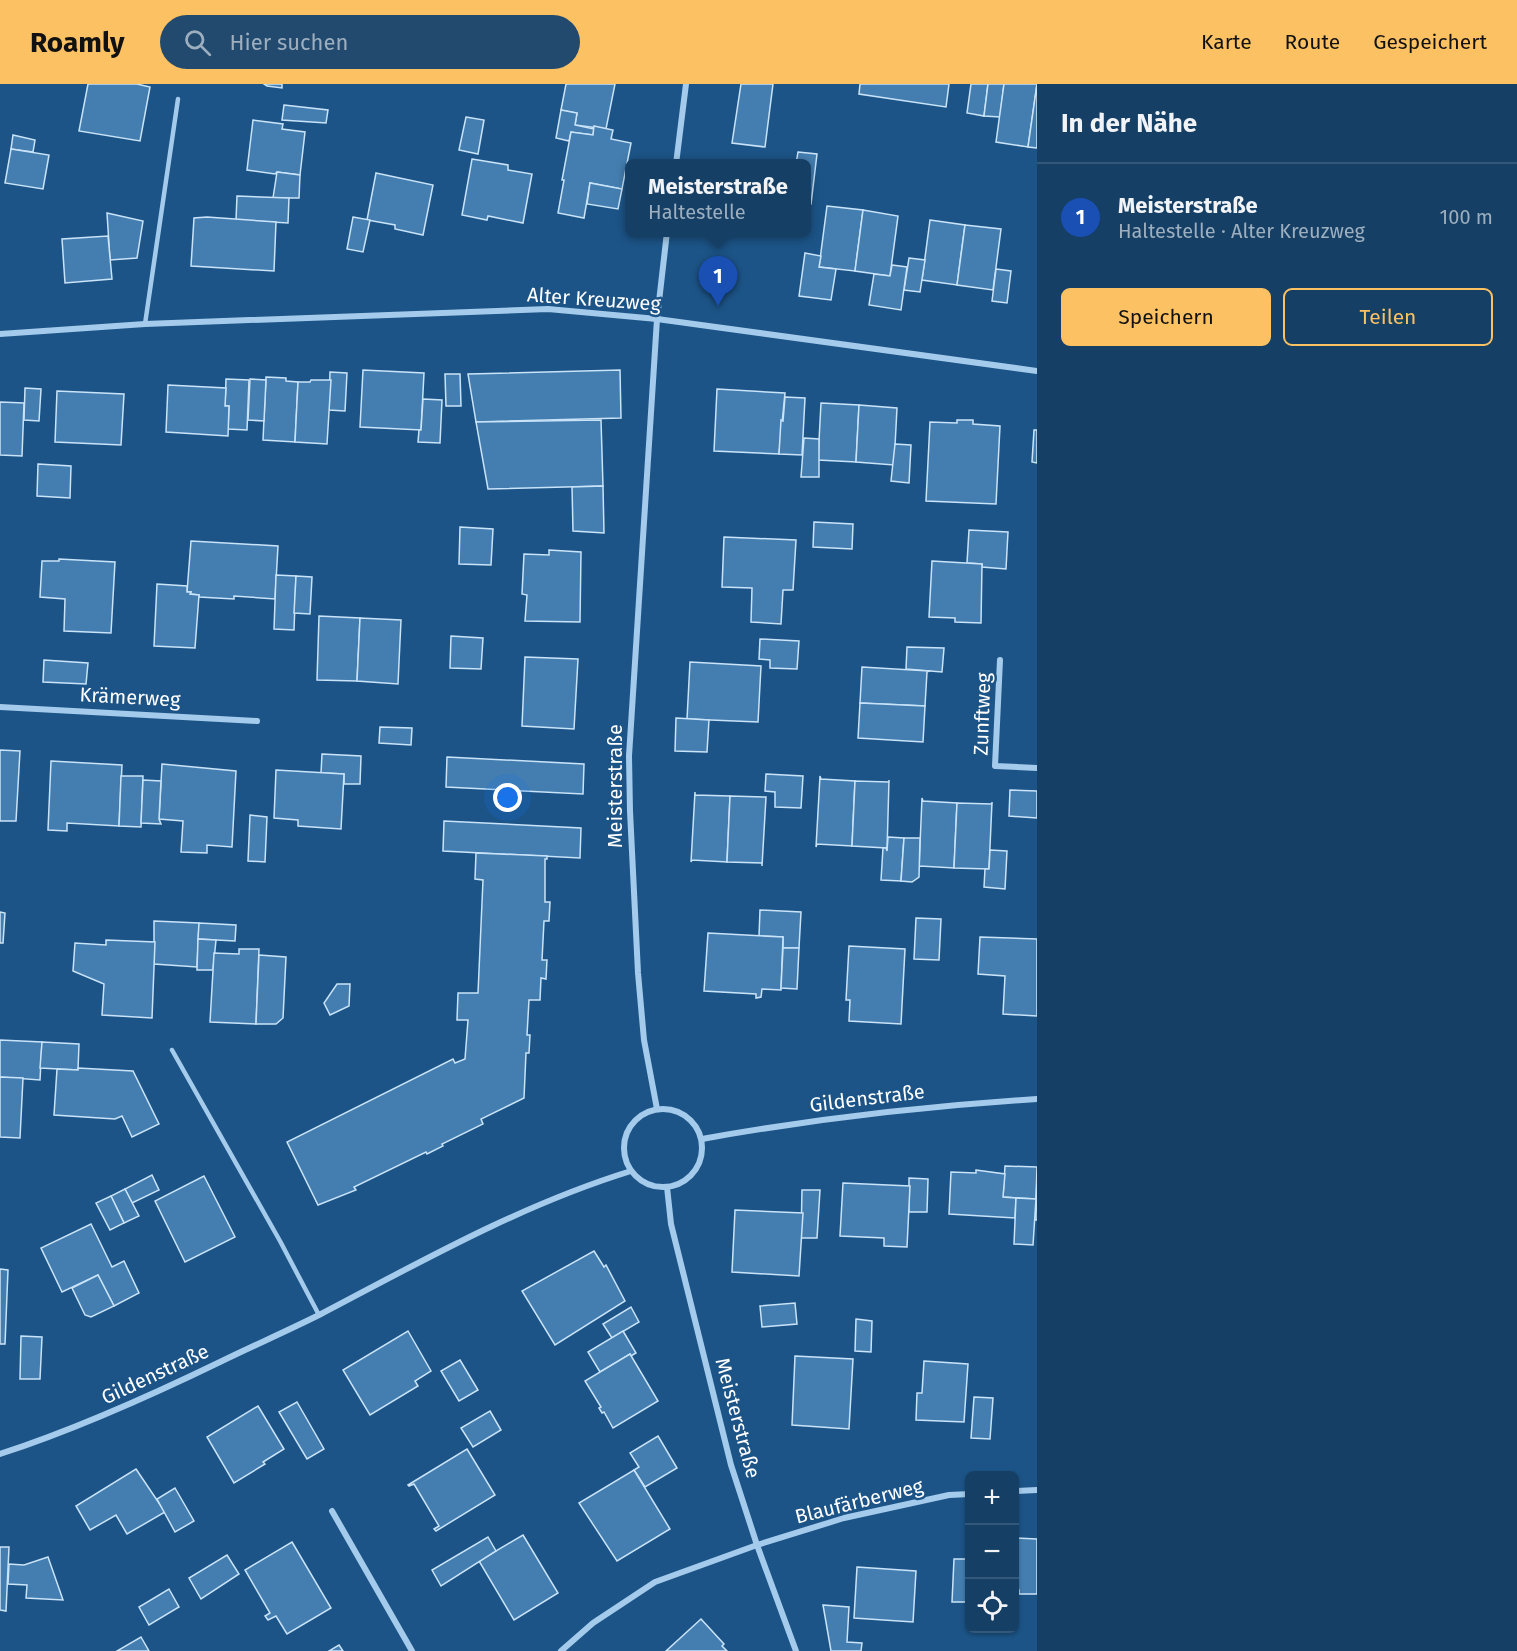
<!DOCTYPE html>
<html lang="de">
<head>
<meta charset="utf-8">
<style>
	body { margin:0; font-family:"Fira Sans",sans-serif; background:#224a6e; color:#f1f3f6 }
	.controls { position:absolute; right:18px; bottom:18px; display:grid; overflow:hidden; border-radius:9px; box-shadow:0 2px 4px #0004 }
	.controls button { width:54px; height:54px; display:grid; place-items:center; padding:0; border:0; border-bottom:2px solid #345879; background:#153f65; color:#f1f3f6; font:30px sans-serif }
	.you { position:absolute; left:508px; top:714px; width:21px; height:21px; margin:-15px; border:4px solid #fff; border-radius:50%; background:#1a73e8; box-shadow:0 0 0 9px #1a73e833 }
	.badge { display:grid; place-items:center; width:39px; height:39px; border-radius:50%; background:#fcc162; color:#fff; font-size:20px; font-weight:700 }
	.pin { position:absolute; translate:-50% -50px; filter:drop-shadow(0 2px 3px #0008) }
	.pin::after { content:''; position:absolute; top:32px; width:21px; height:18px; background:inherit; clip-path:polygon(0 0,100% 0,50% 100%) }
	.popup { position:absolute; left:625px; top:75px; width:186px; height:78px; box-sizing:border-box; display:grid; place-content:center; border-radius:9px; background:#153f65; filter:drop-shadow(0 2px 4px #0005); font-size:20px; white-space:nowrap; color:#9dafbf }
	.popup b { font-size:22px; color:#f1f3f6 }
	.popup::after { content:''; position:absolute; left:50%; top:100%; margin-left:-12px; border:12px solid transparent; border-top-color:#153f65 }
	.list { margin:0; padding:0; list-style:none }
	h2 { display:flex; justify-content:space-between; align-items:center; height:78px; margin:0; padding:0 24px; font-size:26px }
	h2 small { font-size:20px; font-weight:400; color:#9dafbf }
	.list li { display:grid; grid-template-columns:39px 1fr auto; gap:18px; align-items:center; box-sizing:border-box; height:108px; padding:0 24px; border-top:2px solid #345879 }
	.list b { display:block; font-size:22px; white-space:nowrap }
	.list p { margin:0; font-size:20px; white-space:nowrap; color:#9dafbf }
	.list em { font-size:20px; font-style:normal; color:#9dafbf }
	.actions { display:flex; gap:12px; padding:18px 24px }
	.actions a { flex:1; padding:14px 0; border:2px solid #fcc162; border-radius:9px; text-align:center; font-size:21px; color:#fcc162 }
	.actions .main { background:#fcc162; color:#111 }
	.icon { flex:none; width:33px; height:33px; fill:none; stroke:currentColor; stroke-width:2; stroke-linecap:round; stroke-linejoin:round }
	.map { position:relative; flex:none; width:1037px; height:1567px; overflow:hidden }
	header { display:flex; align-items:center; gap:36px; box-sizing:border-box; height:84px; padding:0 30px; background:#fcc162; color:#111 }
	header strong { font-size:28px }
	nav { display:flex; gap:33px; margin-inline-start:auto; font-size:21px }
	.search { width:420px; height:54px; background:#224a6e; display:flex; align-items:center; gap:15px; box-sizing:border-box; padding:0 21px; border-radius:33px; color:#9dafbf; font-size:22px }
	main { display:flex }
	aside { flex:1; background:#153f65 }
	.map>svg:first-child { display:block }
	.building { fill:#447eb0; stroke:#c9e3f8; stroke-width:1.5 }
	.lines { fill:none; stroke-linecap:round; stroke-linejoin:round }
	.service { stroke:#a4cbeb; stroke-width:4.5 }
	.minor { stroke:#a4cbeb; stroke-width:6 }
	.labels { text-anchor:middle; stroke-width:5; stroke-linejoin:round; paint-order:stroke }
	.street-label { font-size:20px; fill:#fff; stroke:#1c5487 }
</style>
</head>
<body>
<header>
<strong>Roamly</strong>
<div class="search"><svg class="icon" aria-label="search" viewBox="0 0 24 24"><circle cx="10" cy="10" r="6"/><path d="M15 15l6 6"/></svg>Hier suchen</div>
<nav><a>Karte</a><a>Route</a><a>Gespeichert</a></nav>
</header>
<main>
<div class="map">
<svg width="1037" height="1567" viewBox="0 0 1037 1567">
	<rect width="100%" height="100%" fill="#1c5487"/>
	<g class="building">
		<polygon points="88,0 137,0 150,3 140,57 79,47"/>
		<polygon points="264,0 282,0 282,4 267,2"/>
		<polygon points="566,0 615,0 606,45 575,41 577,29 561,26"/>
		<polygon points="741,0 773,0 765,63 732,59"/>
		<polygon points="860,0 949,0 946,23 859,10"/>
		<polygon points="971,0 988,0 984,32 967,29"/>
		<polygon points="988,0 1004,0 1000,33 984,32"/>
		<polygon points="1004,0 1037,0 1028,63 996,58"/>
		<polygon points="1037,0 1037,64 1028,63"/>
		<polygon points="284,21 328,26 326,39 282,36"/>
		<polygon points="561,26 577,29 575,41 594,45 593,51 571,48 569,57 556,54"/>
		<polygon points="466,33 484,36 478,70 459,66"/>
		<polygon points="253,36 283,40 282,45 305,48 300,91 277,88 275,90 247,86"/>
		<polygon points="594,42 613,46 611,55 631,59 622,105 590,99 584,134 558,129 564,96 562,96 571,48 593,51"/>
		<polygon points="13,51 35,56 33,68 11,65"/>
		<polygon points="11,65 49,71 43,105 5,99"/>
		<polygon points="798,68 817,70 811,120 807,120 807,80 796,80"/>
		<polygon points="472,75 508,81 508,86 532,90 523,139 488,132 487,136 462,131"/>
		<polygon points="277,88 300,91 299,114 273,114"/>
		<polygon points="376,89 433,101 423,151 395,145 395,141 367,136"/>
		<polygon points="590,99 622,105 618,125 587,120"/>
		<polygon points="237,112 289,114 288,139 236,136"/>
		<polygon points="827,122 863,126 855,187 819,183"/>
		<polygon points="863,126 898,132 890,192 855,187"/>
		<polygon points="107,129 143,137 137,174 110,176"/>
		<polygon points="207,133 276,138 274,187 191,182 194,134"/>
		<polygon points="353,133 370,136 363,168 347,165"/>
		<polygon points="930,136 965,141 957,201 922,196"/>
		<polygon points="965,141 1001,145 993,206 957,201"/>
		<polygon points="108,152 112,195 65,199 62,155"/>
		<polygon points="805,169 821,172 819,183 836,185 831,216 799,212"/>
		<polygon points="909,174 925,176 920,208 904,206"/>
		<polygon points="892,181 907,183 901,226 869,221 874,190 890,192"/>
		<polygon points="996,185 1011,187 1007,219 992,217"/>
		<polygon points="363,286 424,289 421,346 360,343"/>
		<polygon points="620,286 621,334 476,338 468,290"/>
		<polygon points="330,288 347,289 345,327 329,326"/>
		<polygon points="445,290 460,290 461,322 446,322"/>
		<polygon points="266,293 286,294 286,297 298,298 295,358 263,356"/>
		<polygon points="226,295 249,296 247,346 228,345 229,322 225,322"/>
		<polygon points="250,295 266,296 264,337 248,336"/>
		<polygon points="311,296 331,296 327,360 295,358 298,298 310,298"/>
		<polygon points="168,301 226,304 225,322 229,322 228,352 166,348"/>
		<polygon points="25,304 41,305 39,337 24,336"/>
		<polygon points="717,305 785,309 779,370 714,367"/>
		<polygon points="57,307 124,310 121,361 55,358"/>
		<polygon points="785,313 805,314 802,371 779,370 781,336 783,337"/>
		<polygon points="423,315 442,316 440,359 418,358 419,346 421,346"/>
		<polygon points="0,318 24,319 22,372 0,371"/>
		<polygon points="821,319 859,321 856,378 818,376"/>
		<polygon points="859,321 897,324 894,381 856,378"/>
		<polygon points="601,336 603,402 488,405 476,338"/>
		<polygon points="957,336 973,336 973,340 1000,342 996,420 926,417 930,338 957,339"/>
		<polygon points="1034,346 1037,346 1037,379 1032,378"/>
		<polygon points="804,354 819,355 819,393 801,393"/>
		<polygon points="895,360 911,361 909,399 891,397"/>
		<polygon points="38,380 71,382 70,414 37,412"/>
		<polygon points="603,402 604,449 573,447 572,403"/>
		<polygon points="814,438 853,440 852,465 813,463"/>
		<polygon points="460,443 493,445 491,481 459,480"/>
		<polygon points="969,446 1008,448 1006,485 982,483 982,480 967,479"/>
		<polygon points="724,453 796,456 793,506 783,506 781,540 751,538 752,504 722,503"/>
		<polygon points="191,457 278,462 275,515 234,512 234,515 199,513 199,511 190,510 191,508 187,508"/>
		<polygon points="549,466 581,468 580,538 525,537 527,511 522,510 524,470 549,471"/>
		<polygon points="59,475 115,478 111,549 64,547 65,515 40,513 42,477 59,477"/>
		<polygon points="932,477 982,480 981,539 955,538 955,534 929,533"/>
		<polygon points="276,491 296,492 294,546 274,545"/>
		<polygon points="296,492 312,493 310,530 294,529"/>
		<polygon points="157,500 187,502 187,508 191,508 190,510 199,511 195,564 154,562"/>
		<polygon points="319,532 360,534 357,597 317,596"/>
		<polygon points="360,534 401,536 398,600 357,597"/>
		<polygon points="451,552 483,554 481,585 450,584"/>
		<polygon points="760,555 799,557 797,585 770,584 770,576 759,575"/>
		<polygon points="907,563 944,564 942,588 906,585"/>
		<polygon points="525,573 578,575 574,645 522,642"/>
		<polygon points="44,576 88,579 86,600 43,598"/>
		<polygon points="690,578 761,582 758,638 687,635"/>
		<polygon points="862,583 929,587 927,588 925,622 860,619"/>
		<polygon points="860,619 925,622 923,658 858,654"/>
		<polygon points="676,634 709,636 707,668 675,667"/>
		<polygon points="380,643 412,644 411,661 379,659"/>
		<polygon points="0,666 20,667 16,737 0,737"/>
		<polygon points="322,670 361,672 360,700 344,700 344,690 321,689"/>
		<polygon points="447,673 584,680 583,710 446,703"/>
		<polygon points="51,677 122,681 119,742 67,739 67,747 48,746"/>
		<polygon points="162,680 236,687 232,763 207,761 207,769 181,768 183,737 159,735"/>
		<polygon points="276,686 344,690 341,745 298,742 298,736 274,734"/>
		<polygon points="766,690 803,692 801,724 775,723 775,708 765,707"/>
		<polygon points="121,692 143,692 141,743 119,742"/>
		<polygon points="820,692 821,695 855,697 852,762 817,760 816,763"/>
		<polygon points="143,696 161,697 159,735 161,740 141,739"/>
		<polygon points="889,696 887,767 886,764 852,762 855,697 889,698"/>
		<polygon points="1010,706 1037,707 1037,734 1009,732"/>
		<polygon points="695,708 695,711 730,712 727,778 692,776 691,778"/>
		<polygon points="730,712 766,713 762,782 762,779 727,778"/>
		<polygon points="922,714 923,717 957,719 954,784 920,782 919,784"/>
		<polygon points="992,718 989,785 954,784 957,719 992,720"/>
		<polygon points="250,731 267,733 265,778 248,777"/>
		<polygon points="444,737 581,744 580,774 443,767"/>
		<polygon points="888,753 904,754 901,797 881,796 883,764 886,764 887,767"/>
		<polygon points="904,754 920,754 919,793 912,798 901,797"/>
		<polygon points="990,766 1007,767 1005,805 984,803 985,785 989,785"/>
		<polygon points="476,769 547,772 547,775 545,775 545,818 550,818 549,837 544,837 542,876 547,876 546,895 541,894 540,916 529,916 527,951 530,951 529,969 526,969 524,1014 481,1035 483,1040 442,1060 443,1062 427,1070 426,1068 354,1103 356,1106 318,1121 287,1058 453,975 455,979 465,975 468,936 457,936 458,909 478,909 483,796 475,795"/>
		<polygon points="760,826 801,828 799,864 783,864 783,853 759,852"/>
		<polygon points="0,828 5,829 3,859 0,859"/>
		<polygon points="916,834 941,835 939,876 914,875"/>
		<polygon points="154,837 199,839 197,883 154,880"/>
		<polygon points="199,839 236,841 235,857 198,855"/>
		<polygon points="708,849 783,853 781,906 762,905 761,913 756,914 756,910 704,907"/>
		<polygon points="980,853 1037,855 1037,932 1003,930 1005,892 978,890"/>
		<polygon points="198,855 216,856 213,886 197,886"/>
		<polygon points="106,856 155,858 152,934 102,931 104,900 73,887 75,859 106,861"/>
		<polygon points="849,862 905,865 901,940 849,937 850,916 846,916"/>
		<polygon points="783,864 799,864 797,905 781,904"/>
		<polygon points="239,865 259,865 256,940 210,938 214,869 239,870"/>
		<polygon points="259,871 286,873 283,934 276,940 256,940"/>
		<polygon points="337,900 350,900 349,922 330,931 324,919"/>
		<polygon points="0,956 42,958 40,996 0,993"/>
		<polygon points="42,958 79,960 78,986 40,984"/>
		<polygon points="78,984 133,987 159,1040 132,1053 122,1032 115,1035 54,1031 57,985 78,986"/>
		<polygon points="0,993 23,994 20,1054 0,1053"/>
		<polygon points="1005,1082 1037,1083 1036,1115 1003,1113"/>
		<polygon points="976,1086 1005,1090 1003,1113 1016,1114 1015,1134 949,1130 951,1088 976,1089"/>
		<polygon points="152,1091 159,1106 132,1119 125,1105"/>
		<polygon points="204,1092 235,1153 185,1178 155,1117"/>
		<polygon points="909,1094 928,1095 927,1128 909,1128"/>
		<polygon points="1037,1095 1037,1136 1035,1136"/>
		<polygon points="843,1099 910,1102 907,1163 884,1162 884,1154 840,1152"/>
		<polygon points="125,1105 139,1132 124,1139 111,1112"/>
		<polygon points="802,1106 820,1106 817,1154 801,1154"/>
		<polygon points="111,1112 124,1139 110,1146 96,1119"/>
		<polygon points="1016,1114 1036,1115 1033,1161 1014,1160"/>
		<polygon points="735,1126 803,1129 799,1192 732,1188"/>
		<polygon points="91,1140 112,1183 124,1177 139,1209 114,1222 98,1191 62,1208 41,1164"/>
		<polygon points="594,1167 604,1183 606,1181 625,1217 555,1261 522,1207"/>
		<polygon points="0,1185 8,1186 5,1260 0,1260"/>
		<polygon points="98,1191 114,1222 91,1233 85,1231 72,1204"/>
		<polygon points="795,1219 797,1240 762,1243 760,1222"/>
		<polygon points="631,1223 639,1238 612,1254 603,1240"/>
		<polygon points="856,1235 872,1237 871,1268 855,1267"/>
		<polygon points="408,1247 431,1287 415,1297 418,1302 370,1331 343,1286"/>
		<polygon points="623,1247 636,1269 631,1272 630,1270 600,1288 588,1268"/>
		<polygon points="21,1252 42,1253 40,1295 20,1295"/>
		<polygon points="630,1270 658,1317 613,1344 604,1328 602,1329 599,1324 601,1323 585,1297"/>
		<polygon points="795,1272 853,1275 849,1345 792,1341"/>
		<polygon points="460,1276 478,1306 459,1317 441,1287"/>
		<polygon points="924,1277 968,1280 964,1338 916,1336 917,1309 922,1309"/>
		<polygon points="974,1313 993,1314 990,1355 971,1354"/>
		<polygon points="297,1318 324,1365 307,1375 279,1328"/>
		<polygon points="258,1322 284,1365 263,1378 265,1380 234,1399 207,1353"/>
		<polygon points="490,1327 501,1346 473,1363 461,1344"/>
		<polygon points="658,1352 677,1384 645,1403 634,1386 639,1383 630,1369"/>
		<polygon points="467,1365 495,1411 436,1447 434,1445 439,1442 414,1400 409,1402 408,1401"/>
		<polygon points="136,1385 165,1428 127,1450 116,1431 90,1446 76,1422"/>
		<polygon points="634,1386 670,1445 617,1477 579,1419"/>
		<polygon points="175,1404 194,1437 175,1448 157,1415"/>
		<polygon points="523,1451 558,1509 514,1536 479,1477"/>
		<polygon points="488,1453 496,1467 441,1502 432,1486"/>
		<polygon points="1014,1454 1037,1455 1037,1510 1019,1510 1019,1506 1014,1506"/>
		<polygon points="292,1458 331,1524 287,1550 276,1532 268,1536 265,1532 270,1529 245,1486"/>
		<polygon points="0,1463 9,1463 6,1527 0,1526"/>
		<polygon points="227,1471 239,1490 201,1515 189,1494"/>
		<polygon points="48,1473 63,1516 26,1514 27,1501 8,1500 9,1480 24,1481"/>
		<polygon points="954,1475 970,1475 970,1518 952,1518"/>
		<polygon points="857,1483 916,1487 913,1538 854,1534"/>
		<polygon points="169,1505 179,1523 149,1541 139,1523"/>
		<polygon points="823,1521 849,1523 847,1558 862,1559 861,1567 831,1567"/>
		<polygon points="701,1535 724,1560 722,1562 727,1567 666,1567"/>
		<polygon points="141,1553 149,1567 117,1567"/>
		<polygon points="339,1561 343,1567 329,1567"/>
	</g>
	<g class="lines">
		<g class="service">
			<polyline points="145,240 178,15"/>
			<polyline points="172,966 280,1157 319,1231"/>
		</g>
		<g class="minor">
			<polyline points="676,80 686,0"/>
			<polyline points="0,250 145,240 548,225 657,235 1037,287"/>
			<polyline points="1000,576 995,682 1037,684"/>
			<polyline points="0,623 257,637"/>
			<circle cx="663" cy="1064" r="39"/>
			<polyline points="657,1025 644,956 638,889 630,727 629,672 657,235 667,148"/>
			<path d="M702,1055c111,-20 223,-33 335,-40"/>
			<polyline points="667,1103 671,1140 731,1381 757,1461 796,1567"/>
			<path d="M0,1370c77,-25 150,-58 222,-93 33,-16 67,-31 99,-47 101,-53 200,-109 310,-143"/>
			<polyline points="1014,1407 1037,1406"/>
			<polyline points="332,1427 412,1567"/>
			<polyline points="561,1567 593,1539 655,1498 757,1461 844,1434 949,1411 970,1410"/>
		</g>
	</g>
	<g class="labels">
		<g class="street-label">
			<text transform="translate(594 215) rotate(4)" y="7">Alter Kreuzweg</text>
			<text transform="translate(130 613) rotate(3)" y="7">Krämerweg</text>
			<text transform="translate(982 630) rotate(-88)" y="7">Zunftweg</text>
			<text transform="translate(615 702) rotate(-90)" y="7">Meisterstraße</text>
			<text transform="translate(867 1014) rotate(-7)" y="7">Gildenstraße</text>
			<text transform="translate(155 1290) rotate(-25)" y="7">Gildenstraße</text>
			<text transform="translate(738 1334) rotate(75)" y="7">Meisterstraße</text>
			<text transform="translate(859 1417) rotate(-14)" y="7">Blaufärberweg</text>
		</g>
	</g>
</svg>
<div class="controls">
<button>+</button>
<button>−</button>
<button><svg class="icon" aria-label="locate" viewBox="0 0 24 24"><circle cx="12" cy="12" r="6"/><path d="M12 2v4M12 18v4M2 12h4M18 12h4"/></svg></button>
</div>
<div class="you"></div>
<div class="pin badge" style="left:718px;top:222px;background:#1a4fb4">1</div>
<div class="popup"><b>Meisterstraße</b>Haltestelle</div>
</div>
<aside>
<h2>In der Nähe<small></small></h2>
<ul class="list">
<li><span class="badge" style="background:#1a4fb4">1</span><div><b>Meisterstraße</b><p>Haltestelle · Alter Kreuzweg</p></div><em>100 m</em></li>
</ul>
<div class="actions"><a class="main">Speichern</a><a>Teilen</a></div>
</aside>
</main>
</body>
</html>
